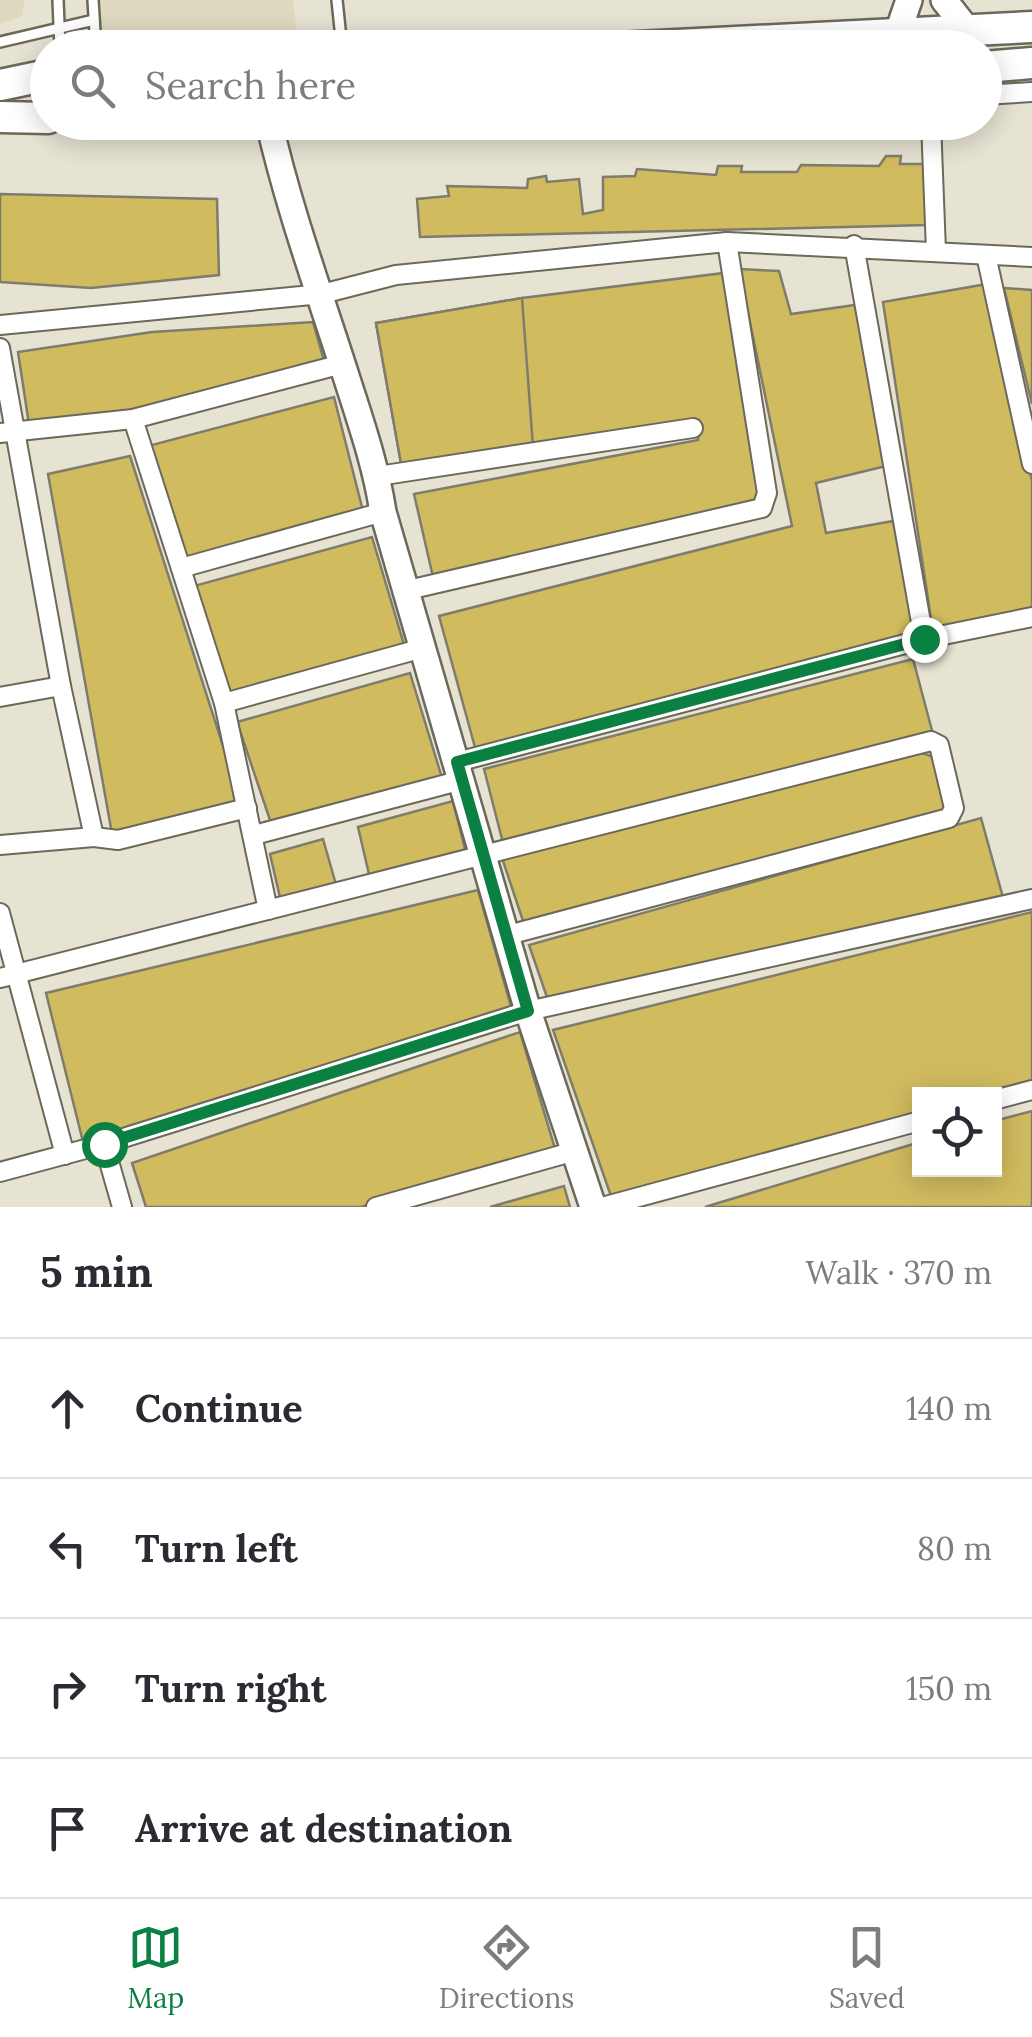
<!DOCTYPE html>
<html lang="en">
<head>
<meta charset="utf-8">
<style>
	body { margin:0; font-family:Lora,serif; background:#f7f7f7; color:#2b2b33 }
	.controls { position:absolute; right:30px; bottom:30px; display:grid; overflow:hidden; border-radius:0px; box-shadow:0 5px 25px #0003 }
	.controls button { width:90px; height:90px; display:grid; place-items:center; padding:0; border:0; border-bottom:2px solid #e1e1e2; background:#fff; color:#2b2b33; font:50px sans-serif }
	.stop { position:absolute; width:30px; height:30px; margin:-22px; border:8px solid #0b8043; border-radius:50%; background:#fff }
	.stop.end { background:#0b8043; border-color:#fff; box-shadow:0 2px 10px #0008 }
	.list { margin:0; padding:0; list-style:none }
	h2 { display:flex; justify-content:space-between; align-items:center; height:130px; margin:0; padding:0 40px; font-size:42px }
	h2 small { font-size:32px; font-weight:400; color:#7c7c81 }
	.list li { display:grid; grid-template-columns:65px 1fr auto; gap:30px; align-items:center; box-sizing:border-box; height:140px; padding:0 40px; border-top:2px solid #e1e1e2 }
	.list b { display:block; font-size:38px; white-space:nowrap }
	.list em { font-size:32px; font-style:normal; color:#7c7c81 }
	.icon { flex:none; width:55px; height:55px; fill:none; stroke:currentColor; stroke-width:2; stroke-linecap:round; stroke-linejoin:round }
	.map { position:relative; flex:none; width:1032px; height:1207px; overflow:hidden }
	.search { position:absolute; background:#fff; box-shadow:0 5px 25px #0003; left:30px; right:30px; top:30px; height:110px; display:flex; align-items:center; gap:25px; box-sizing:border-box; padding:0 35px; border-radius:55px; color:#7c7c81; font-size:38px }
	.sheet { height:690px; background:#fff }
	nav { display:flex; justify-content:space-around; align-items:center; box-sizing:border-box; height:140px; border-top:2px solid #e1e1e2; background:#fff; font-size:28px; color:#7c7c81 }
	nav a { display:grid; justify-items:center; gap:5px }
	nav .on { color:#0b8043 }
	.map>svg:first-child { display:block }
	.built { fill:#dfd9c2 }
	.building { fill:#d1bb5f; stroke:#7f7c6d; stroke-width:2.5 }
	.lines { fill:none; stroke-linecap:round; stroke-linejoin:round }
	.lane-casing { stroke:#6c685a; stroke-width:14 }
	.street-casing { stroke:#6c685a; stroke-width:22 }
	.secondary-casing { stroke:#6c685a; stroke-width:30 }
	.primary-casing { stroke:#6c685a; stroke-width:35 }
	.lane { stroke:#fff; stroke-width:9 }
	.street { stroke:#fff; stroke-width:18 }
	.secondary { stroke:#fff; stroke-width:25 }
	.primary { stroke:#fff; stroke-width:30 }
	.route { stroke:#0b8043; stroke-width:12 }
</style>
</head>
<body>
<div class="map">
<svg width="1032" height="1207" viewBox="0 0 1032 1207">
	<rect width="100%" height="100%" fill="#e7e3d3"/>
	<g class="built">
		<polygon points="0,0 25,0 22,16 0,24"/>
		<polygon points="88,0 293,0 297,35 93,47"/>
	</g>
	<g class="building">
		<polygon points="886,156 901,156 900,164 929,164 928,225 420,237 417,199 449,196 447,186 527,188 528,179 546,176 547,182 579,179 583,214 603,210 603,177 635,176 637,169 716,175 718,166 742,166 741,172 797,172 801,165 879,166"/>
		<polygon points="0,194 217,199 219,275 91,288 0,282"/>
		<polygon points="739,269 779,271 791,314 855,305 886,466 816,483 826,533 893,521 918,635 476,751 439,616 792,526"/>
		<polygon points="732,272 766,502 433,577 414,494 698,440 699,420 402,469 376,323 522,298"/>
		<polygon points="987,284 1032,481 1032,613 933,632 883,302"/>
		<polygon points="1004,288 1032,290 1032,404"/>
		<polygon points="522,298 533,447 402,469 376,323"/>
		<polygon points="313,322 326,368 133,419 30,431 18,352 152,332"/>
		<polygon points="334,397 363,511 186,561 148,446"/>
		<polygon points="130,456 241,802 112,834 48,474"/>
		<polygon points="372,537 405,648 228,696 194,586"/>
		<polygon points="913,659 934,738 503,843 484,769"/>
		<polygon points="410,673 443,781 272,826 237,722"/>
		<polygon points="911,749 936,758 949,813 525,927 500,852"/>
		<polygon points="453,801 466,853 371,883 358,827"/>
		<polygon points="981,818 1004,901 549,1003 529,945"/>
		<polygon points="323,839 337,888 281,902 270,854"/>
		<polygon points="478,890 512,1010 84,1146 46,993"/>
		<polygon points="1032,912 1032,1083 991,1094 920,1094 920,1114 612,1199 553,1030"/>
		<polygon points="520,1032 556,1152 361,1207 146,1207 132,1163"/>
		<polygon points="1032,1111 1032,1207 705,1207 920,1142 920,1170 994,1170 994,1121"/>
		<polygon points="564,1186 570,1207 490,1207"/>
	</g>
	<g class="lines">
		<g class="lane-casing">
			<g id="lane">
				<polyline points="58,0 60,48"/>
				<polyline points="93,0 96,48"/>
				<polyline points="337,0 342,48"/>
				<polyline points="0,42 94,20"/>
			</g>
		</g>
		<g class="street-casing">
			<g id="street">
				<polyline points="984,95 1032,92"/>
				<polyline points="931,122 936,251"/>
				<polyline points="854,245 924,639"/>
				<polyline points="986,255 1032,464"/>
				<polyline points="0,325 322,294 396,275 727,242 1032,257"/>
				<polyline points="0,348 61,686 94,837 0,845"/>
				<polyline points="133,419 224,703 268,910"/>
				<polyline points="0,433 133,419 342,364"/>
				<polyline points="378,476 693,428"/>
				<polyline points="181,568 383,512"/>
				<polyline points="408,590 762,508 767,493 727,242"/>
				<polyline points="0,697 61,686"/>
				<polyline points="224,703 423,648"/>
				<polyline points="457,762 924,639 1032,617"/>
				<polyline points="254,835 462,780"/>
				<polyline points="94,837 118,840 247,808"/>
				<polyline points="0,913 65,1155"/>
				<polyline points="0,978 931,741 939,745 954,808 949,818 508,935"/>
				<polyline points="994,1100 1032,1090"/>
				<polyline points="104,1144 122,1207"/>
				<polyline points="0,1172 104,1144 528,1011 1032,899"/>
				<polyline points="376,1207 575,1151"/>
				<polyline points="602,1207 920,1121"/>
			</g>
		</g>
		<g class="secondary-casing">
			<g id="secondary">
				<polyline points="944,0 966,28"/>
				<polyline points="898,32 909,0"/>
				<path d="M269,122c20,88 51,172 78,257 14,44 29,87 36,133l145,499 65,196"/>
			</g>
		</g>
		<g class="primary-casing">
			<g id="primary">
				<polyline points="618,48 1032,27"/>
				<polyline points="984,67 1032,63"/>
				<polyline points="0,85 48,75"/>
				<polyline points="0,117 48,118"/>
			</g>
		</g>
		<use href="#lane" class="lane"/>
		<use href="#street" class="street"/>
		<use href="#secondary" class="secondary"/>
		<use href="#primary" class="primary"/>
	</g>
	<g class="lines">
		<polyline class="route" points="104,1144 528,1011 457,762 924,639"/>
	</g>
</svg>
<div class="controls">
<button><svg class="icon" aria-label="locate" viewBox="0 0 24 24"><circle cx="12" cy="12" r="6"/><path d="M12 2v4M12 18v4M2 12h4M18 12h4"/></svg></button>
</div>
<div class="stop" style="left:104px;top:1144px"></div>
<div class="stop end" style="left:924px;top:639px"></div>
<div class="search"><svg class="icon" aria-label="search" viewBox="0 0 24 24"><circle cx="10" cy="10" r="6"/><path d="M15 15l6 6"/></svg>Search here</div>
</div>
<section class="sheet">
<h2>5 min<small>Walk · 370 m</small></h2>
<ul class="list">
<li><svg class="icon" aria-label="ahead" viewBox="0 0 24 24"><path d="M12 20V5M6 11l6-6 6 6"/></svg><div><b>Continue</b></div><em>140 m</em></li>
<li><svg class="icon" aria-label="left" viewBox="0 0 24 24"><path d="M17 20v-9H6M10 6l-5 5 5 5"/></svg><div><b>Turn left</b></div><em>80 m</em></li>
<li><svg class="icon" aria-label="right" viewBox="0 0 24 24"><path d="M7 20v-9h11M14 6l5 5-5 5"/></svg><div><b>Turn right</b></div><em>150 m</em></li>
<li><svg class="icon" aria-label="arrive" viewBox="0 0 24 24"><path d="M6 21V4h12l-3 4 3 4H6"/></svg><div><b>Arrive at destination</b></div></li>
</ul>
</section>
<nav>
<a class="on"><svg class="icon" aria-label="map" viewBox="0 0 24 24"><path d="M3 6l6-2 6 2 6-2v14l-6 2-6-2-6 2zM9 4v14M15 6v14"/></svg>Map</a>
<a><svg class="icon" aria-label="directions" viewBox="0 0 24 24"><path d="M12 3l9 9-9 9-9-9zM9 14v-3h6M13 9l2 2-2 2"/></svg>Directions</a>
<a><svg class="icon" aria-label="saved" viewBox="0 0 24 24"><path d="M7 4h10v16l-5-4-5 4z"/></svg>Saved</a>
</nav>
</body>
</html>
